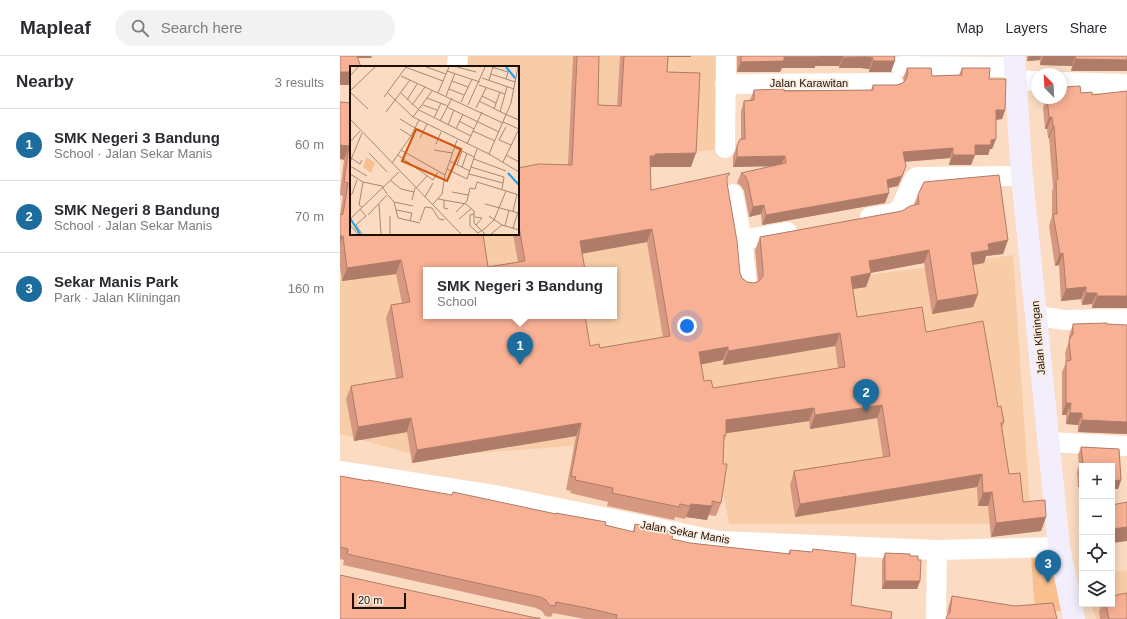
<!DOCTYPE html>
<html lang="en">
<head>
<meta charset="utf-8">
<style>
	body { margin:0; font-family:Helvetica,sans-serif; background:#f2f2f3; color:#2b2b33 }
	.controls { position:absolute; right:12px; bottom:12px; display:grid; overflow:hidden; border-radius:0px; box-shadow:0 2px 10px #0003 }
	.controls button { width:36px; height:36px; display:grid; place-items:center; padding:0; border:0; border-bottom:1px solid #e1e1e2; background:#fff; color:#2b2b33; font:20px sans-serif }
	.compass { position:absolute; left:691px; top:12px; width:36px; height:36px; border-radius:50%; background:#fff; box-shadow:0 2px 10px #0003; rotate:336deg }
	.scale { position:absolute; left:12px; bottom:10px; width:54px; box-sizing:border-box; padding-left:4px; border:2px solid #1c0f04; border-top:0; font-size:11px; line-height:14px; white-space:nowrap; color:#1c0f04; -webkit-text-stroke:3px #fcede0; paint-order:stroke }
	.you { position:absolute; left:347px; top:270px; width:14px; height:14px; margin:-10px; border:3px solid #fff; border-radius:50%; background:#1a73e8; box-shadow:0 0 0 6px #1a73e833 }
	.badge { display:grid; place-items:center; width:26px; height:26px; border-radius:50%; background:#1d6c9e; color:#fff; font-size:13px; font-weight:700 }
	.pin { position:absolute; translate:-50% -33px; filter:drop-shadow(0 1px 2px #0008) }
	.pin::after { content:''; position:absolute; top:21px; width:14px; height:12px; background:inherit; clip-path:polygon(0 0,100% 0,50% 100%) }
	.popup { position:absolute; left:83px; top:211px; width:194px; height:52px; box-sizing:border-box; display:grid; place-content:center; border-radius:0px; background:#fff; filter:drop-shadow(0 1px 3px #0005); font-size:13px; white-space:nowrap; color:#7c7c81 }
	.popup b { font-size:15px; color:#2b2b33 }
	.popup::after { content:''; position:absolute; left:50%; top:100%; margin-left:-8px; border:8px solid transparent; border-top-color:#fff }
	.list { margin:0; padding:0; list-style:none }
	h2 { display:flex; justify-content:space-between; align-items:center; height:52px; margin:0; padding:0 16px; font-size:17px }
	h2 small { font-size:13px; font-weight:400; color:#7c7c81 }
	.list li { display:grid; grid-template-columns:26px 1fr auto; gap:12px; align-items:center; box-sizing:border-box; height:72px; padding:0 16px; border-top:1px solid #e1e1e2 }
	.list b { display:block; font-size:15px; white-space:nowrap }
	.list p { margin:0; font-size:13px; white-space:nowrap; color:#7c7c81 }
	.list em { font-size:13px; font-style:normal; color:#7c7c81 }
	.icon { flex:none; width:22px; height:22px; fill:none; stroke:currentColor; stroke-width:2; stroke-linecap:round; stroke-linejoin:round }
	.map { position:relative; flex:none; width:787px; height:563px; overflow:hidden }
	header { display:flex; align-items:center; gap:24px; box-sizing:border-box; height:56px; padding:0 20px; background:#fff; border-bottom:1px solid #e1e1e2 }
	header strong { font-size:19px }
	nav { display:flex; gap:22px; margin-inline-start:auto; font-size:14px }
	.search { width:280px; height:36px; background:#f2f2f3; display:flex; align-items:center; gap:10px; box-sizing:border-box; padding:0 14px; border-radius:22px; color:#7c7c81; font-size:15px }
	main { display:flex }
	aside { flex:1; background:#fff }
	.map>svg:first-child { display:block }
	.built { fill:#f8cca7; fill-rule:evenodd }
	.green { fill:#f9bf8d }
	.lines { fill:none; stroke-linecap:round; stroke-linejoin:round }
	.street { stroke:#fff; stroke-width:20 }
	.secondary { stroke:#f3eefc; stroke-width:22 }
	.wall { fill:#d69880; fill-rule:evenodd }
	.shaded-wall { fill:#ae7c68 }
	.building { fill:#f9b195; stroke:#ae7c68; fill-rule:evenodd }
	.labels { text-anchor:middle; stroke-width:3.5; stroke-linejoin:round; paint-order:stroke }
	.street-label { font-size:11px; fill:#1c0f04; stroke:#fcede0 }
	.inset-river { fill:none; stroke:#1ba0ed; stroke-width:2 }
	.inset-road { fill:none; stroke:#a28a77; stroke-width:1 }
	.view { fill:#d4520b; fill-opacity:0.15; stroke:#d4520b; stroke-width:2 }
	.inset-edge { fill:none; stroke:#1c0f04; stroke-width:2 }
</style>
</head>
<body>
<header>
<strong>Mapleaf</strong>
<div class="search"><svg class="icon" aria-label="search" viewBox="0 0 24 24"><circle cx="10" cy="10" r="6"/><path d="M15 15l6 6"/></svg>Search here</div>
<nav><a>Map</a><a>Layers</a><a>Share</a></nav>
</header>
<main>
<aside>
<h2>Nearby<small>3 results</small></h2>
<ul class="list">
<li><span class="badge">1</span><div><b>SMK Negeri 3 Bandung</b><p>School · Jalan Sekar Manis</p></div><em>60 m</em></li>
<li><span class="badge">2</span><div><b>SMK Negeri 8 Bandung</b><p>School · Jalan Sekar Manis</p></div><em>70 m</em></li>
<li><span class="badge">3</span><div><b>Sekar Manis Park</b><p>Park · Jalan Kliningan</p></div><em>160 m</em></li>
</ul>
</aside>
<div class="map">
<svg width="787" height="563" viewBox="0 0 787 563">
	<rect width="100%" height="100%" fill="#fbdcc3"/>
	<g class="built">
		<path d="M110,0h270l-1,94 -108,4 -3,44 62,-4 19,106 324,-45 18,269h-302l-17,-93 -58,9 -231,17 -83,-23v-157l77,-16 -3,-27h104v-167h-69zM86,214h188v46h-188z"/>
		<polygon points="787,514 787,563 756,563 751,548 772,548 772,517"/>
	</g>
	<polygon class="green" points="718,493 728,554 695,557 691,500"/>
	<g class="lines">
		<g class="street">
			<polyline points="561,10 674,11"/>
			<polyline points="117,11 118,0"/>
			<polyline points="675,24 697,25"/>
			<polyline points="721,26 787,28"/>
			<polyline points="385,28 553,27"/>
			<polyline points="385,92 386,0"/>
			<polyline points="393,138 402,184 407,229"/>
			<polyline points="530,161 555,157 561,151 574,123 577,121 682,120"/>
			<polyline points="402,184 447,176"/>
			<polyline points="696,260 724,264 787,263"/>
			<polyline points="709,386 787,390"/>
			<polyline points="0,415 160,440 379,485 597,494 719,491"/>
			<polyline points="596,563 597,494"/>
		</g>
		<polyline class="secondary" points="674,0 682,120 719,491 734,563"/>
	</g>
	<g class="wall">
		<path d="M233,0h26l-1,49 19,1 3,-50h71v1h-23l-1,15 24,95h-40v23l76,-9 13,92 2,5 5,4 7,1 4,-2 -3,-31 5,-13 142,-26 12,-6 4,-10 90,45 -5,14 -17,2 -2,7 -11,2 5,29 -5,13 -41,7 -8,-51 -53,10 -5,14 -13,2 4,28 69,15 72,75 6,15 -2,6 7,46 14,28 23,15 -5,14 -50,6 -3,-31h-10l-1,-19 -182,30 -5,-32 4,-14 89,-14 -6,-39 -67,11 -1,-8 -83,12v2l-2,6 -3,62 -5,13 -8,-1 -1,5 -21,-3 -1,2 -10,-2 -1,3 -67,-14 1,-4 -38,-9 1,-2 -5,-1 10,-54 -164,27 -5,-31 -53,9 -8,-42 5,-13 45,-8 -10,-60 5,-13 11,-2 -6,-29 -54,7 -2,-14v-52l3,-19 -3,-1v-3l11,-89v131l137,33 30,-5 -5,-28h5v-66l50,-3zM307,186l16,95 -63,11 -10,-2 -164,-76h159l-3,-17zM495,290l3,22 -125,20 -9,-7 -3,-17 22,-4v5z"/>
		<polygon points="397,0 556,0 554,1 551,16 529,16 529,13 521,12 499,12 499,10 475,10 475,12 442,12 440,16 397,16"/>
		<polygon points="687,0 787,0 787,15 731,15 732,10 700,9 700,4 687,5"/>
		<polygon points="567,12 592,20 619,19 622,12 649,23 665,54 662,63 656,64 656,83 652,93 650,93 648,99 635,99 631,109 609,109 610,102 565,106 563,120 558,130 548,132 545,147 422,169 421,158 409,161 404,135 401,130 397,127 401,117 433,110 393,111 393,100 397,90 401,83 401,55 404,45 410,44 414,34 531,34 533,29 557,29 563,27 564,25 563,22"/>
		<polygon points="726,31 741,37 787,252 752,252 752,248 742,249 741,243 721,245 719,209 715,210 709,170 712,160 712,135 713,131 709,82 708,82 707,73 705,73 703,52 706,42 721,42"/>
		<polygon points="733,268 787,269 787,378 738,376 738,369 726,368 726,359 722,359 722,316 726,307 725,297 729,285 729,280"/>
		<polygon points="741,391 779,393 781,424 778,433 772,433 772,410 742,410 742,436 741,436 741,431 738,431 737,416 739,410 738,399"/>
		<polygon points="0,420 265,469 293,476 295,468 332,483 350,487 448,498 450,494 472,496 473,493 511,549 551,563 245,563 213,557 211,561 205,560 202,555 196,552 3,509 4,504 0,503"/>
		<polygon points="545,497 570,500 578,504 580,525 577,533 542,533 542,505"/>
		<polygon points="612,540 717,563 606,563 607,560 608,552"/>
		<polygon points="762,548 772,548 787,563 760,563 759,556"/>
	</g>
	<g class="shaded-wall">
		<polygon points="9,0 32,0 31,2 9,2"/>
		<rect x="323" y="0" width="28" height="1"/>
		<polygon points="479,0 503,0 499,10 475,10 475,12 442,12 440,16 397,16 401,6 444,1"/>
		<polygon points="689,0 701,0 700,4 687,5"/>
		<polygon points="703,0 735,0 732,10 700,9"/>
		<polygon points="525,1 533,2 529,13 521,12 499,12 503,2"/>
		<polygon points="735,3 787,4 787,15 731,15"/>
		<polygon points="533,5 555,5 551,16 529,16"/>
		<rect x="0" y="16" width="11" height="13"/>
		<polygon points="656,54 665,54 662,63 653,64"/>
		<polygon points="709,61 712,61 707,73 705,73"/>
		<polygon points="713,70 714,70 709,82 708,82"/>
		<polygon points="656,83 652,93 650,93 648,99 635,99 631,109 609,109 613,99 635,89 651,84"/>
		<polygon points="0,89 9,90 4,104 0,103"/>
		<polygon points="613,92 610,102 560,106 563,96"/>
		<polygon points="356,97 351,111 311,111 310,114 310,100 315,98"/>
		<polygon points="445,100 441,110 393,111 397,101"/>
		<polygon points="566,110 558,130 543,133 547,124"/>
		<polygon points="549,137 545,147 422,169 426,159"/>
		<polygon points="424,149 421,158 409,161 413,151"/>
		<polygon points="312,173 307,186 235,199 240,185"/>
		<polygon points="0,180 3,180 0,187"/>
		<polygon points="668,184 663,198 646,200 644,207 626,210 631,197 648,188"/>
		<polygon points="589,194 584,207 524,218 529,205"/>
		<polygon points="723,197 719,209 715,210 720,198"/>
		<polygon points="61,204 56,218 2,225 7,212"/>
		<polygon points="531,217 526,231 506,234 511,221"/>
		<polygon points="746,231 741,243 721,245 726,233"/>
		<polygon points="746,237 757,237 752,248 742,249"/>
		<polygon points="638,238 633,251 592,258 597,245"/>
		<polygon points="757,240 787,240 787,252 752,252"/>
		<polygon points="500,277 495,290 383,309 388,295"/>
		<polygon points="388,291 383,304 354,310 359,296"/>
		<polygon points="726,347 731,347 726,359 722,359"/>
		<polygon points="542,349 537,362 470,373 475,359"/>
		<polygon points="474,352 469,365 381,378 386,364"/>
		<polygon points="730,357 742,357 738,369 726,368"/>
		<polygon points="71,362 67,376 14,385 18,371"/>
		<polygon points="742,364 787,366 787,378 738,376"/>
		<polygon points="241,367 236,380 72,407 77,394"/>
		<polygon points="642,418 637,431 455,461 460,448"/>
		<polygon points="741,423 742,423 742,428 741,431 738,431"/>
		<polygon points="781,424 778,433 772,433 772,425"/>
		<polygon points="652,436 648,450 638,450 643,437"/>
		<polygon points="351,448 372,450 367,464 346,461"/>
		<polygon points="706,461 701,475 651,481 656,467"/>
		<polygon points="787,471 787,485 772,487 772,473"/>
		<polygon points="545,525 580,525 577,533 542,533"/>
	</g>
	<g class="building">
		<polygon points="0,0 17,0 21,11 11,11 11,16 0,16"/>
		<path d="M237,0h22l-1,49 23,1 3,-50h44l-1,16 33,1 -4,80 -41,1v2h-5l1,34 79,-17 -3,4v6l10,58 3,32 2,5 5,4 7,1 5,-2 4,-5v-6l-3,-33 142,-26 8,-5 9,-2 -1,-9 6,-13 75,-7 9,65 -20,4 1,6 -18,3 7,41 -41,7 -8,-51 -60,11 2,12 -20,4 6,40 65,-10 4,25 57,-11 15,86 3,-1 3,16 -3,1 8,51 11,-1 3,29 22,-2 1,17 -50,6 -4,-31 -9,1 -1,-19 -182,30 -6,-33 96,-15 -8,-51 -67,10 -1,-7 -88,12v15h-2l-1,29h4l-6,39 -9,-2v5l-21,-2 -1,2 -10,-2 -1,3 -67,-14 1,-5 -38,-8 1,-3 -5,-1 10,-53 -164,27 -6,-32 -53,9 -7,-41 52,-9 -12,-72 19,-3 -9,-42 -54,8 -4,-32h-3v-21l3,-1 5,-31 -4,-1 5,-36 -9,-1v-43l11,1v131h132l5,33 37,-6 -7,-40v-53l21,-4 33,1zM312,173l18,107 -70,12 -1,-4 -9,2 -5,-30h-159v-46h159l-5,-29zM500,277l5,34 -132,21 -2,-8 -7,1 -5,-29 29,-5v4z"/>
		<polygon points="401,0 479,0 479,1 444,1 444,5 401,6"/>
		<polygon points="503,0 554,0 555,5 533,5 533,2 525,1 503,2"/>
		<polygon points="736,0 787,0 787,4 735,3"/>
		<polygon points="567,12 591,12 592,20 622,19 622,12 650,12 649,23 666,23 665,54 656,54 656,83 651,84 651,89 635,89 635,99 613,99 613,92 563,96 566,110 562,120 547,124 549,137 426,159 424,149 413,151 408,126 405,120 401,117 446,107 445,100 397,101 397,90 400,83 405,83 404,45 414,44 414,34 444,33 444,35 533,34 533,29 557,29 563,27 566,23 568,17"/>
		<polygon points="740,30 741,37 752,36 752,39 787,35 787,240 757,240 757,237 746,237 746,231 726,233 723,197 720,198 713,158 717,158 716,124 718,123 714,70 713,70 712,61 709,61 707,42 721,42 721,35 726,35 726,31"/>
		<polygon points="767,267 767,268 787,269 787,366 742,364 742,357 730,357 731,347 726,347 726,305 731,304 729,285 730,282 733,278 733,268"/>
		<polygon points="741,391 779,393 781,424 772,425 772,410 742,410 742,423 741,423 740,408 743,407"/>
		<polygon points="0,420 28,425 28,424 67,431 112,439 113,436 216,458 216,457 266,466 265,469 294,476 295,468 333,476 332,483 350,487 450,498 450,494 472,496 473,493 516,498 511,549 552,556 551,563 276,563 277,559 247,552 216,546 215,550 209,549 206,544 200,541 7,498 8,493 0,491"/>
		<polygon points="787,446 787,471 772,473 772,449"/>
		<polygon points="545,497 570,498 570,500 578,500 578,504 581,504 580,525 545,525"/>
		<polygon points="0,519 196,562 200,562 200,563 0,563"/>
		<polygon points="787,537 787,563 769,563 766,548 772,548 772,540"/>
		<polygon points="612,540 675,550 713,547 717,563 606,563 607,560 610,557"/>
	</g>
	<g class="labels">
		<g class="street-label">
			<text x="469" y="31">Jalan Karawitan</text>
			<text transform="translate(698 282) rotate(-95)" y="4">Jalan Kliningan</text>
			<text transform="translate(345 476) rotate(10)" y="4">Jalan Sekar Manis</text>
		</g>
	</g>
	<g transform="translate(10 10)">
		<rect width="169" height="169" fill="#fbdcc3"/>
		<path d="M17,91l8,6 -4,10 -8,-6z" fill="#f9bf8d"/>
		<path class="inset-river" d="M156,1l9,11M158,107l11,12M0,152l10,16"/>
		<path class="inset-road" d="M55,1l38,14M76,1l20,7M107,1l19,5M142,1l16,5 -2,7M97,5l33,11M141,8l24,8M0,10l8,-9M51,10l102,47M132,12l32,11M139,14l4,-13M102,15l16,6M129,19l26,9M99,23l15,6M0,25l25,-24M0,26l18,17M38,27l25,24 76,37 30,18M51,27l18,17 52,26M88,27l11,-26M96,30l9,-23M132,30l14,7M34,31l22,-30M77,32l21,8M57,34l10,-16M129,35l28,14M111,36l11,-23M62,39l13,-18M73,39l14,5M118,39l17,-38M97,41l52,25M126,42l10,-20M144,43l6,-17M36,46l24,-32M150,46l7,-25M157,49l12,5M63,51l19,-26M84,52l7,-15M0,53l111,115M50,53l15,9M90,55l12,-23M109,55l15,8M153,56l16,7M98,59l6,-15M156,61l-7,13 12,5M50,63l11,7M106,63l7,-15M123,65l22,10M70,72l7,-14M0,76l10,-11M86,78l5,-12M117,78l15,-32M104,81l20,10M51,84l44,25M84,84l18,3M19,87l18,19M139,88l22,-51 7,-36M48,89l35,25 5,-8M156,89l13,7M1,92l9,6 2,-4M124,93l32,12M99,95l21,10M0,96l12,-29M153,96l16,-33M42,97l19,-27 8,-16M107,99l5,-14M0,100l17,10M112,101l5,-14M121,101l33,10 -2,12M97,103l20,10 10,-30M0,108l13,8 19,4 5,8M119,108l34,9M40,114l11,9 13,3M66,122l11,-12M102,126l16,3M0,128h2l5,-14M38,129l6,7 4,16 22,5M75,131l8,-14M88,133l28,5 8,7v12l11,11M62,134l3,-12M94,134v8l4,1M44,136l19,4M29,138l2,30M135,138l34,9M82,139l10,-11 3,-19 12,-35M12,141l-3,-2 4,-23M10,143l6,7 -10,9 6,9M46,144l16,3 -2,8M163,145l4,-17M106,146l11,-11 3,-13 5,1 2,-7 42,13M124,148l-4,1v11l8,7 3,-2M18,149l19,-20M40,150v18M139,150l13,9 17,5M125,151l7,1 -6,7M0,153l49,-47M109,153l12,-10M70,155l5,-14 7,1 7,11 5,1M0,159l8,9M155,160l4,-16M163,162l5,-16M132,165l12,-11 12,-29M141,168l11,-9"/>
		<path class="view" d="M66,63l45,20 -14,32 -45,-20z"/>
		<rect width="169" height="169" class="inset-edge"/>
	</g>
</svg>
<div class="controls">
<button>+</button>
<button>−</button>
<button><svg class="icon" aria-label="locate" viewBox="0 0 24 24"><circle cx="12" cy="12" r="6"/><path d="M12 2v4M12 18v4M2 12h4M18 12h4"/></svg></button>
<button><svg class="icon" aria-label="layers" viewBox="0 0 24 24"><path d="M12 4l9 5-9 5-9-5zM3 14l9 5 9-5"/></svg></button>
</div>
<svg class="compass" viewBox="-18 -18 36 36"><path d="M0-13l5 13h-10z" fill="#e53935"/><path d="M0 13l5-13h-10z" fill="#7c7c81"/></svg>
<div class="scale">20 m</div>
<div class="you"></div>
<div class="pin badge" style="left:180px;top:309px">1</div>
<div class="popup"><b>SMK Negeri 3 Bandung</b>School</div>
<div class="pin badge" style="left:526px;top:356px">2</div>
<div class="pin badge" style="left:708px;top:527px">3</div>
</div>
</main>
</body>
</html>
